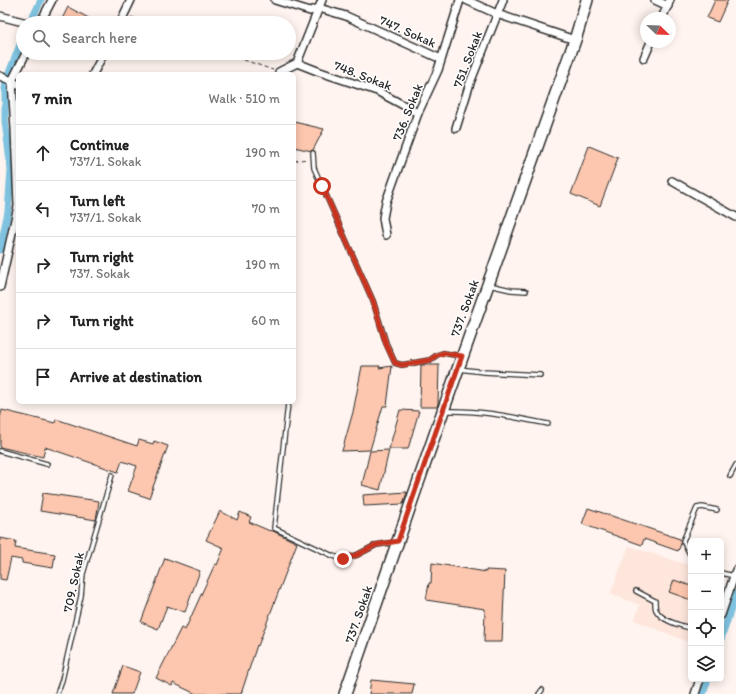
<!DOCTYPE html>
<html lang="en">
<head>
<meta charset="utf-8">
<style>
	body { margin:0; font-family:Itim,sans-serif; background:#f2f2f2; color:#222 }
	.controls { position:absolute; right:12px; bottom:12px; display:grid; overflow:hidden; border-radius:6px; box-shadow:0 2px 10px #0003 }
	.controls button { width:36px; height:36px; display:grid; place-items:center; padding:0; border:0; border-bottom:1px solid #e0e0e0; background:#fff; color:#222; font:20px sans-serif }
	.compass { position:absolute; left:640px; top:12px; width:36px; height:36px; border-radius:50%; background:#fff; box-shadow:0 2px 10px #0003; rotate:113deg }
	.stop { position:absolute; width:12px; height:12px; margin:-9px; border:3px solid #c8321e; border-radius:50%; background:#fff }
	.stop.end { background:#c8321e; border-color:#fff; box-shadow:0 1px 4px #0008 }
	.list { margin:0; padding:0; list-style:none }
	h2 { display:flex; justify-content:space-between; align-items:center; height:52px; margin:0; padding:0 16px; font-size:17px }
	h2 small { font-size:13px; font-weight:400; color:#767676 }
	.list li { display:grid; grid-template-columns:26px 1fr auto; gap:12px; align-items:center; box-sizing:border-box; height:56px; padding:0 16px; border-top:1px solid #e0e0e0 }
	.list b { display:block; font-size:15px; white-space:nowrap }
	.list p { margin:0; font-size:13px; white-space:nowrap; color:#767676 }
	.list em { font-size:13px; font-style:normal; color:#767676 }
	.icon { flex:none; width:22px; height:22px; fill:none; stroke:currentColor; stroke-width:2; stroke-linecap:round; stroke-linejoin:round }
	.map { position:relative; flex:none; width:736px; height:694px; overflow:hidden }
	.search { position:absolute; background:#fff; box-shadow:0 2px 10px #0003; left:16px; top:16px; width:280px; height:44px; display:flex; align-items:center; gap:10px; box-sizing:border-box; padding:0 14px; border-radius:22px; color:#767676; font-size:15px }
	.panel { position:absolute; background:#fff; box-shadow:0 2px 10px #0003; left:16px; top:72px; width:280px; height:332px; border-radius:6px }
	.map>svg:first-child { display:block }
	.built { fill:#fee6dc }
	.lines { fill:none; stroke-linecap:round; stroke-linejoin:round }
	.canal { stroke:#80c3e0; stroke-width:7 }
	.building { fill:#fdc7af; stroke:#2b2b2b }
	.lane-casing { stroke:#2b2b2b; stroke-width:6 }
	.street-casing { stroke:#2b2b2b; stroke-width:10 }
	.secondary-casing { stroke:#2b2b2b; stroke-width:14 }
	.path { stroke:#2b2b2b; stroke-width:1; stroke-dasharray:4 3; stroke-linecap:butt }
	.lane { stroke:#fff; stroke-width:3.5 }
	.street { stroke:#fff; stroke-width:7 }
	.secondary { stroke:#fff; stroke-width:11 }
	.route { stroke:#c8321e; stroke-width:5 }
	.labels { text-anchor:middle; stroke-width:3; stroke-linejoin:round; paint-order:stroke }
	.street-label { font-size:13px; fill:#2b2b2b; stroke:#fff }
</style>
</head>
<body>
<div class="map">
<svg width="736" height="694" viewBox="0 0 736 694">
	<rect width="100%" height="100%" fill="#fff4ef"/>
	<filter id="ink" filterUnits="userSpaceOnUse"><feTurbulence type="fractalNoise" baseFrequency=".025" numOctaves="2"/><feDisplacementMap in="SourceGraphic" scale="8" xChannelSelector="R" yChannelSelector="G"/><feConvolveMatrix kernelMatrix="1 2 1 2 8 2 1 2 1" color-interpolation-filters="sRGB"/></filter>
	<g filter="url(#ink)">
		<polygon class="built" points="629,546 691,566 691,643 634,620 640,605 610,594"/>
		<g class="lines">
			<g class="canal">
				<polyline points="30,23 41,0"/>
				<polyline points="0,250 8,211 11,169 5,121 5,83 23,37"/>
				<polyline points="721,639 736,594"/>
				<polyline points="703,694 708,679"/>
			</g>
		</g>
		<g class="building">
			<polygon points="715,0 728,0 718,22 707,18"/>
			<polygon points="68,7 98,23 69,23 62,19"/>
			<polygon points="294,122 324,129 313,150 311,151 294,147"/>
			<polygon points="589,146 618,158 600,206 571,194"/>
			<polygon points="421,365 439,365 438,403 437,407 420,407"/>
			<polygon points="362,366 380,366 379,368 392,366 387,406 383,406 370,450 342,451 353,412"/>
			<polygon points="2,410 55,423 56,419 137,446 139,440 153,444 154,441 168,446 149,498 128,491 137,466 122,461 118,472 45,447 43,457 0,447 0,418"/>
			<polygon points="400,410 419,411 408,449 389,449"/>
			<polygon points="389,450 380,490 362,485 370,451"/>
			<polygon points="407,492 403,504 364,506 363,495"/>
			<polygon points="43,493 99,501 96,520 40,511"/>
			<polygon points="588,508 680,539 681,544 678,551 644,539 642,545 582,524"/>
			<polygon points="220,511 237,520 240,512 251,517 249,522 270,531 271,530 297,543 258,646 257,645 241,694 196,694 173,683 172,686 156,678 181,628 185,630 215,564 217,565 224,548 206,540"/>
			<polygon points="0,538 16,541 15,548 55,554 53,568 22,563 22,560 11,558 6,580 0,579"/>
			<polygon points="165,558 200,571 185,612 167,606 158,629 141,622"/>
			<polygon points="432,563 486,572 486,570 505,571 502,642 484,642 485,609 426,600 429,583 431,583"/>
			<polygon points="674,580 691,586 691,600 669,592"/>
			<polygon points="123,666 140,672 132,694 113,694"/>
			<polygon points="371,680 414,684 412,694 369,694"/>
		</g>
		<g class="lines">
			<g class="lane-casing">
				<g id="lane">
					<polyline points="313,153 314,168 373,301 386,343 395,363 402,365 430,360 437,355 443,353 461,356"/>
					<polyline points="489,285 511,290 526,291"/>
					<polyline points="459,369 484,372 540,375"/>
					<polyline points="288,404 274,528 333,556 343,559 357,555 376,545 396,542"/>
					<path d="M446,411c35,-1 67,6 102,13"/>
					<polyline points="0,451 47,464"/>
					<polyline points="730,476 736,465"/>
					<polyline points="691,556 683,541 697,508 702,507 717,510"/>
					<polyline points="721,573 734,576"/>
					<path d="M636,591l19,10c0,3 0,7 1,9 6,11 23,15 34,18l1,-1"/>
					<polyline points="57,694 62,680 81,596 83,574 112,475"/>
					<polyline points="539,694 542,690"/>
				</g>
			</g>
			<g class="street-casing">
				<g id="street">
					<polyline points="275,0 310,11 319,8 346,16 441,59"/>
					<polyline points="466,0 497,14 575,40"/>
					<polyline points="655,0 668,6"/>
					<polyline points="0,16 27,23"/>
					<polyline points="662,18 670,0"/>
					<polyline points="40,23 52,0"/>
					<polyline points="120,23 131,0"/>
					<polyline points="644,58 651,42"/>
					<polyline points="297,63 320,72 377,91 418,113"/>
					<polyline points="279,72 297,63 322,0"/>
					<polyline points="93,74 104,53"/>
					<polyline points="0,76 12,81 18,85"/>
					<polyline points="456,128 470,83 503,0"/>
					<polyline points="672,181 736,217"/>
					<polyline points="386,235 383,218 386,202 418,113 438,70 460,0"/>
					<polyline points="0,287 18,206 15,129 12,81 26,53"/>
					<polyline points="721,615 736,570"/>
					<polyline points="695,694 700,679"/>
				</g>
			</g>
			<g class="secondary-casing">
				<polyline id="secondary" points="345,694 443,411 575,40 587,0"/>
			</g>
			<g class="path">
				<polyline points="131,17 147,23"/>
				<polyline points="224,53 273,70"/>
				<polyline points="294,161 307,159"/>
			</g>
			<use href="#lane" class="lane"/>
			<use href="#street" class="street"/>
			<use href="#secondary" class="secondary"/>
		</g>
	</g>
	<g class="lines" filter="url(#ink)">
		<polyline class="route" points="322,186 373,301 386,344 395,363 402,365 430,360 437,355 443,353 462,356 398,541 376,545 357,555 343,559"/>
	</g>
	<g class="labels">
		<g class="street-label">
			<text transform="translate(408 31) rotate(24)" y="5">747. Sokak</text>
			<text transform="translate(467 59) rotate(-69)" y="5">751. Sokak</text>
			<text transform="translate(363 75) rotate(21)" y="5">748. Sokak</text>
			<text transform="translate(407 112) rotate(-68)" y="5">736. Sokak</text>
			<text transform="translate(464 308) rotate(-70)" y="5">737. Sokak</text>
			<text transform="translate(73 582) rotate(-78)" y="5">709. Sokak</text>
			<text transform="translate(358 614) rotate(-71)" y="5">737. Sokak</text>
		</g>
	</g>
</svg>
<div class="controls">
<button>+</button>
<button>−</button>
<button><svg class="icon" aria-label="locate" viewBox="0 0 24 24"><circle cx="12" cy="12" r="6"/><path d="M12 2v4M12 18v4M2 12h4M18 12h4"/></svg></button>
<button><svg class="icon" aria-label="layers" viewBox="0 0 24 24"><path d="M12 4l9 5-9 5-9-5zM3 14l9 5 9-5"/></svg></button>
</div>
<svg class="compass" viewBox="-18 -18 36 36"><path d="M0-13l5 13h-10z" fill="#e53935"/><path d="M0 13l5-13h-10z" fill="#767676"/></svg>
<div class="stop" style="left:322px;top:186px"></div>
<div class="stop end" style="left:343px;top:559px"></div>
<div class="search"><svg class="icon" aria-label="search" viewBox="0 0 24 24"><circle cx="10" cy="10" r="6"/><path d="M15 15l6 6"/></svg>Search here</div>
<section class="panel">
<h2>7 min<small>Walk · 510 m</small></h2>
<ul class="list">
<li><svg class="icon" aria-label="ahead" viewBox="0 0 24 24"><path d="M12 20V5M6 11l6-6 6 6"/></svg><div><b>Continue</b><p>737/1. Sokak</p></div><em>190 m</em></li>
<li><svg class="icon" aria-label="left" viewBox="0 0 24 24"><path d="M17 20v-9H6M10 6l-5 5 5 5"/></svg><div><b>Turn left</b><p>737/1. Sokak</p></div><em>70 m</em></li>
<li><svg class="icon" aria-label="right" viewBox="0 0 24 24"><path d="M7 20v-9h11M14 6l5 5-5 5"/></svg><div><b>Turn right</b><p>737. Sokak</p></div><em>190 m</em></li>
<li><svg class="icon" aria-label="right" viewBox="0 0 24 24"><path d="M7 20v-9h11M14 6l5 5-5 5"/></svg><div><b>Turn right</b></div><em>60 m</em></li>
<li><svg class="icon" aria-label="arrive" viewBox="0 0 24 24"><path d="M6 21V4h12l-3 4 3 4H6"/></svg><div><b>Arrive at destination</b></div></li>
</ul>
</section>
</div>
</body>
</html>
